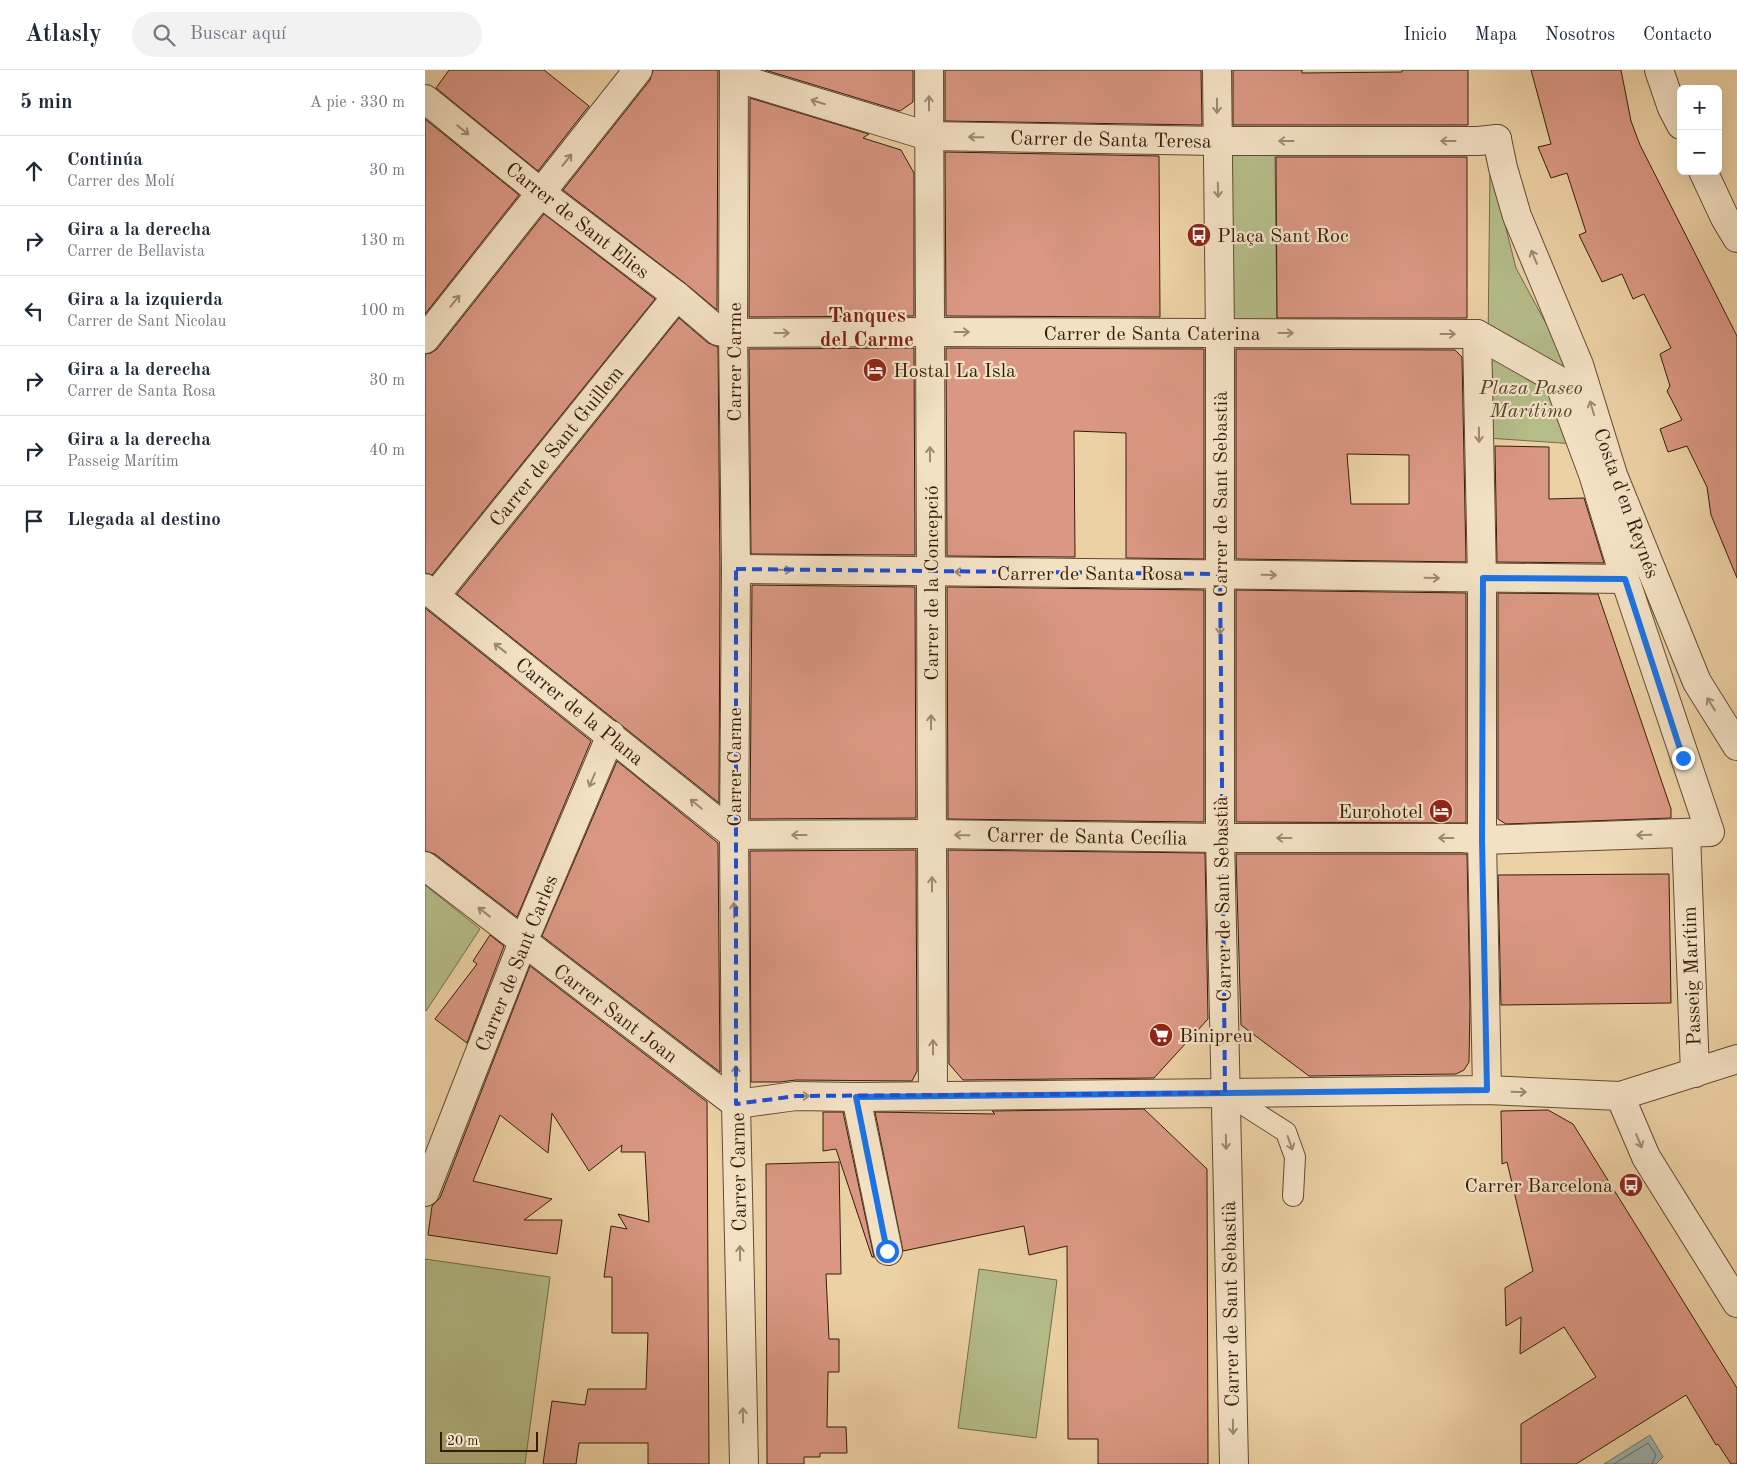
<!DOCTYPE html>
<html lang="es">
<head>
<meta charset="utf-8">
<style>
	body { margin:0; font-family:"Old Standard TT",serif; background:#f2f2f3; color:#1f2937 }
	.controls { position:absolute; right:15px; top:15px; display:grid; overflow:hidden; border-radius:8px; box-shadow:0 5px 20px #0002 }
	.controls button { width:45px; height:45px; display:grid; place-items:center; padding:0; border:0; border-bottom:1px solid #e0e1e3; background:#fff; color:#1f2937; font:25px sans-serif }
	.scale { position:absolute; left:15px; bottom:12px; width:98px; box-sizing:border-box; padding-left:5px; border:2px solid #351d0c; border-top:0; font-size:14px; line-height:18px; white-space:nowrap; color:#351d0c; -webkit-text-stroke:4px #f3e1c4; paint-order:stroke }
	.stop { position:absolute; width:15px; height:15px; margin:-11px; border:4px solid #1a73e8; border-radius:50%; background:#fff }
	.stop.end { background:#1a73e8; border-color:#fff; box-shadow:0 1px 5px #0008 }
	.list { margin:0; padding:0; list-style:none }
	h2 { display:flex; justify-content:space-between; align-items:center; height:65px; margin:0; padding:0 20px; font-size:21px }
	h2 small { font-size:16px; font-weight:400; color:#747a83 }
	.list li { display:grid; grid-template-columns:32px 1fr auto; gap:15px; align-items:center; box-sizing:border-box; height:70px; padding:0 20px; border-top:1px solid #e0e1e3 }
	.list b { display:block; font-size:19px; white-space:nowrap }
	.list p { margin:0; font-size:16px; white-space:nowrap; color:#747a83 }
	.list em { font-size:16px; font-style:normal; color:#747a83 }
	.icon { flex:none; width:28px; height:28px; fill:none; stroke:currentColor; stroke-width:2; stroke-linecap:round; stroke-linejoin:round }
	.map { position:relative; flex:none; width:1312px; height:1394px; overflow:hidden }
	header { display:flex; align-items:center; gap:30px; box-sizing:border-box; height:70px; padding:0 25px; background:#fff; border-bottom:1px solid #e0e1e3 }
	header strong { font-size:24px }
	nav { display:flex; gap:28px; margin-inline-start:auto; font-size:18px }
	.search { width:350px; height:45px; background:#f2f2f3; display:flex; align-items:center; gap:12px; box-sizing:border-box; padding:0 18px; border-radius:28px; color:#747a83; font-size:19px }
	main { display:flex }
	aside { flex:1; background:#fff }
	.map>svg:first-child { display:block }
	.green { fill:#b4bc88; stroke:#746c4a }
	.water { fill:#9fb4b3; stroke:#757870 }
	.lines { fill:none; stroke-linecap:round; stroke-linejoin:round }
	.shore { stroke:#6a6860; stroke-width:1 }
	.building { fill:#da9783; stroke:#351d0c; fill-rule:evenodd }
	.service-casing { stroke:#634a32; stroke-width:22 }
	.pedestrian-casing { stroke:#634a32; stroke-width:30 }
	.minor-casing { stroke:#634a32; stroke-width:30 }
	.tertiary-casing { stroke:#634a32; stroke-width:30 }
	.service { stroke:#f3e1c4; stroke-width:20 }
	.pedestrian { stroke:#f3e1c4; stroke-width:28 }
	.minor { stroke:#f3e1c4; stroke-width:28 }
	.tertiary { stroke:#f3e1c4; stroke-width:28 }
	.oneway { stroke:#9e8971 }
	.route { stroke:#1a73e8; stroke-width:6 }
	.marked { fill:none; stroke:#1d4ed8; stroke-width:4; stroke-dasharray:10 6; stroke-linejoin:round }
	.labels { text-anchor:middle; stroke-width:4.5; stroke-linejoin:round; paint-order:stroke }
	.street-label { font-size:20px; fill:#351d0c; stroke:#f3e1c4 }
	.poi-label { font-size:20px; fill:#351d0c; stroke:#f3e1c4; text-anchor:start }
	.park-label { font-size:20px; font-style:italic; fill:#55452b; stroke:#f3e1c4 }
	.neighbourhood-label { font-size:21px; font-weight:bold; fill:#7a1f14; stroke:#f3e1c4 }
</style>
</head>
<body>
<header>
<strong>Atlasly</strong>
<div class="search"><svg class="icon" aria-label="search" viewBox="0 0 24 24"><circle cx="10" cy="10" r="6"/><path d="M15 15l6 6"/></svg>Buscar aquí</div>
<nav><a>Inicio</a><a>Mapa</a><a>Nosotros</a><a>Contacto</a></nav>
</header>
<main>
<aside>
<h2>5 min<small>A pie · 330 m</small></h2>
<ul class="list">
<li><svg class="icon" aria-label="ahead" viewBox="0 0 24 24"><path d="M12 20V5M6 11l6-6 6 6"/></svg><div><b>Continúa</b><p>Carrer des Molí</p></div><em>30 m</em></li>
<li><svg class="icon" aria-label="right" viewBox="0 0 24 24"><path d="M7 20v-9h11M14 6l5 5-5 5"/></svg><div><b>Gira a la derecha</b><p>Carrer de Bellavista</p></div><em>130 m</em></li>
<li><svg class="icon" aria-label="left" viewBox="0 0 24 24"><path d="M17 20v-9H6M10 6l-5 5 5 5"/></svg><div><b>Gira a la izquierda</b><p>Carrer de Sant Nicolau</p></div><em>100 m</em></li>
<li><svg class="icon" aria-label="right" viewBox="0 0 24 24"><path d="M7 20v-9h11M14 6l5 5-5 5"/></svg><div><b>Gira a la derecha</b><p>Carrer de Santa Rosa</p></div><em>30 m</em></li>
<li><svg class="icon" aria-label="right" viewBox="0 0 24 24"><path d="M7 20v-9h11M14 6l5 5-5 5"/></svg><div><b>Gira a la derecha</b><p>Passeig Marítim</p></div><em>40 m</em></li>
<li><svg class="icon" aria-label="arrive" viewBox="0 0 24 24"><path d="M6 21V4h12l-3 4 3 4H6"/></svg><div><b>Llegada al destino</b></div></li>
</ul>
</aside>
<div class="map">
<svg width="1312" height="1394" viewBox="0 0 1312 1394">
	<rect width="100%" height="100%" fill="#ecd1a4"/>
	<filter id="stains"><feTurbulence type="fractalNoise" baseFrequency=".004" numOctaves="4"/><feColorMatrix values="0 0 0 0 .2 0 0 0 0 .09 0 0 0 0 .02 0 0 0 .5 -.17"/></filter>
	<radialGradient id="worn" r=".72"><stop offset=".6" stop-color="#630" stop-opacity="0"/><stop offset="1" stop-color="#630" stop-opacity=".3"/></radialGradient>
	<g class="green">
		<polygon points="800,71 850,85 852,258 802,263"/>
		<polygon points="1065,95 1091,198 1132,274 1166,375 1062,368"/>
		<polygon points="0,815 55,859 1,941 0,940"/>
		<polygon points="0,1189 125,1207 100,1394 0,1394"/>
		<polygon points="554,1199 632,1210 611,1368 533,1358"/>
	</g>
	<polygon class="water" points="1225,1365 1238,1387 1231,1394 1179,1394"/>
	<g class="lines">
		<polyline class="shore" points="1189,1394 1223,1373 1231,1385 1227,1394"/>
	</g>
	<g class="building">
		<polygon points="24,0 119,0 164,36 113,101 11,18"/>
		<polygon points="228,0 293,0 292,240 261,214 138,120 225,10"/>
		<polygon points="340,0 488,0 488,32 475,41"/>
		<polygon points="520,0 776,0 777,55 520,51"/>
		<polygon points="808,0 877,0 877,3 977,2 977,0 1043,0 1043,55 808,55"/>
		<polygon points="1106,0 1196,0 1206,51 1215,75 1312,266 1312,508 1286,445 1282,417 1262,376 1243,382 1235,359 1257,350 1242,321 1245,316 1235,284 1246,278 1219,224 1208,229 1197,204 1177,212 1154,165 1161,162 1142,103 1126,108 1113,77 1126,74"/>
		<polygon points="325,28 444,64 438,68 476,80 489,103 489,246 324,247"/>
		<polygon points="0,49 94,125 0,244"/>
		<polygon points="520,82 734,86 735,247 521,246"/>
		<polygon points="851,87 1042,87 1042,248 852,248"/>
		<polygon points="119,144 230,229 7,505 0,503 0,284 6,283 12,279"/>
		<polygon points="254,248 283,273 293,277 295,499 294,733 32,524"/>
		<polygon points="489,278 490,485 326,484 324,279"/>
		<polygon points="521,278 779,279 779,489 701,488 701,363 649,361 650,487 522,486"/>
		<path d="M811,279l219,1 7,7 4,205 -230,-3zM922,384l62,1v49h-58z"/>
		<polygon points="1070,376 1124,377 1124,429 1159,428 1179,493 1072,492"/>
		<polygon points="327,515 490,517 491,748 325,749"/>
		<polygon points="522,517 779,520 779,752 523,749"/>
		<polygon points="811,520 1041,523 1041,753 811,752"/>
		<polygon points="1073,523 1173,524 1246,739 1246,748 1081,754 1073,749"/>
		<polygon points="0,538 166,671 92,847 10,784 0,781"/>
		<polygon points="192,691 293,773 295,1002 117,866"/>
		<polygon points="491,780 492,1001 487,1011 371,1010 355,1012 326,1012 325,781"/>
		<polygon points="523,780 780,783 783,949 729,1008 538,1010 524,994"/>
		<polygon points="811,784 1042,784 1045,935 1044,992 1039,1000 1031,1004 884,1006 816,955"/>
		<polygon points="1244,804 1246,933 1076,935 1073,805"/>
		<polygon points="65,865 79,876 42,973 10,949 52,894 48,891"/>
		<polygon points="105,896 282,1032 284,1394 223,1394 223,1373 154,1373 151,1394 118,1394 127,1331 160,1335 163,1319 221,1319 223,1263 187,1263 187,1207 179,1207 186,1156 202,1159 193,1144 224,1152 220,1082 196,1082 197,1075 164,1101 127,1043 123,1083 75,1045 48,1111 127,1129 99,1150 137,1150 132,1184 3,1165 7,1136 15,1128"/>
		<polygon points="719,1039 782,1099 783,1394 673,1394 673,1369 643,1369 642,1176 604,1185 599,1156 478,1181 450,1042 570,1044 567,1041"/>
		<polygon points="1123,1040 1148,1054 1312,1318 1312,1394 1306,1394 1293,1374 1291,1375 1261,1325 1151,1394 1096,1394 1096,1354 1171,1307 1139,1257 1095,1284 1096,1247 1081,1256 1080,1218 1108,1201 1082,1092 1077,1094 1076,1041"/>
		<polygon points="398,1042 418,1042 449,1187 447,1187 411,1079 398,1081"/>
		<polygon points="414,1092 416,1204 401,1204 404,1269 414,1269 414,1302 403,1302 402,1357 421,1357 422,1383 395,1383 395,1387 379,1387 379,1394 342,1394 341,1094"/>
	</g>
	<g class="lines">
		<g class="service-casing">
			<polyline id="service" points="800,1023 861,1062 870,1087 868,1126"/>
		</g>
		<g class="pedestrian-casing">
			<g id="pedestrian">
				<polyline points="0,29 116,123 252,226"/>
				<polyline points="1261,763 1270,1003"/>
			</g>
		</g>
		<g class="minor-casing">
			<g id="minor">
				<polyline points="309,0 308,263 311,499 309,765 311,1034 319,1394"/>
				<polyline points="504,0 508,1025"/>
				<polyline points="792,0 795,263 795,768 809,1394"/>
				<polyline points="309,7 503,66 792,71 1053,71 1072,69"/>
				<polyline points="1072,69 1078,98 1092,146 1154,295 1188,405 1272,612 1312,676"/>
				<polyline points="1052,264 1057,509 1057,770 1062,1020"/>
				<polyline points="0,269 213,0"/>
				<polyline points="311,499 1200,509"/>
				<polyline points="0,518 10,526 309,765 506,764 795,768 1038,768 1057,770 1285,762 1200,509 1168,404 1133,310 1052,264 504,262 308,263 293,261 252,226 10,526"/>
				<polyline points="0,796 311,1034 371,1026 431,1027 1062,1020 1195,1026 1312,989"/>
				<polyline points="1195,1026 1221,1087 1312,1233"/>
				<polyline points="431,1027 463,1181"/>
				<polyline points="0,1122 98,872 186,665"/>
			</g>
		</g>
		<g class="tertiary-casing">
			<g id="tertiary">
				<polyline points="1234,0 1247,38 1256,55"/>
				<polyline points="1278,101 1300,148 1312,168"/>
			</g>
		</g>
		<use href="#service" class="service"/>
		<use href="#pedestrian" class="pedestrian"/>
		<use href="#minor" class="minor"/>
		<use href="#tertiary" class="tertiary"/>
	</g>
	<defs><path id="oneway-shaft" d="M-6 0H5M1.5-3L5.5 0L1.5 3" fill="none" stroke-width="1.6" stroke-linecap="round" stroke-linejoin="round" transform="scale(1.25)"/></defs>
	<g class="oneway">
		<use href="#oneway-shaft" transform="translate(393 32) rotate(-163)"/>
		<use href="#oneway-shaft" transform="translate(504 33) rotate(-90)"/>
		<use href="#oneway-shaft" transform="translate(792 36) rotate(90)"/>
		<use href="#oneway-shaft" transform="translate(38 60) rotate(39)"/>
		<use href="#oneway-shaft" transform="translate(551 67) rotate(-179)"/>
		<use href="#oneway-shaft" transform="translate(861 71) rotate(-180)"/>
		<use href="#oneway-shaft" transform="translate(1023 71) rotate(-180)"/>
		<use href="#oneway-shaft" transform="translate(142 90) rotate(-52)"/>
		<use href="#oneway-shaft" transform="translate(793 120) rotate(89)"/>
		<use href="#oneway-shaft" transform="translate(1109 187) rotate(-113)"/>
		<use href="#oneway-shaft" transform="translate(30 231) rotate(-51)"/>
		<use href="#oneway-shaft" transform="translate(537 262)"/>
		<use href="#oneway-shaft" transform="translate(357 263)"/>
		<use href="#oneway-shaft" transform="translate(861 263)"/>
		<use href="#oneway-shaft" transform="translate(1023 264)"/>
		<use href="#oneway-shaft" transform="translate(1167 338) rotate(-107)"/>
		<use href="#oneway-shaft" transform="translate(1054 365) rotate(89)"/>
		<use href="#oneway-shaft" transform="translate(505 384) rotate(-90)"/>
		<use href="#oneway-shaft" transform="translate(359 500) rotate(1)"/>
		<use href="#oneway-shaft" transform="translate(537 502) rotate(-180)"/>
		<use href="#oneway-shaft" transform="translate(844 505) rotate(1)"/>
		<use href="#oneway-shaft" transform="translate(1007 508) rotate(1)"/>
		<use href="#oneway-shaft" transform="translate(795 557) rotate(90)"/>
		<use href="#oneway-shaft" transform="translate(75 578) rotate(-142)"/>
		<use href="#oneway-shaft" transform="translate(1286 634) rotate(-122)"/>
		<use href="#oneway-shaft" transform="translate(506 652) rotate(-90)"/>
		<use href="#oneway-shaft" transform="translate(167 710) rotate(113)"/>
		<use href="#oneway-shaft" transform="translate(271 734) rotate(-141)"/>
		<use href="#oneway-shaft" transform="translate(374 765) rotate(180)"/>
		<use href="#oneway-shaft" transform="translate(537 765) rotate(-179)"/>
		<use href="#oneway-shaft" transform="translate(1219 765) rotate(178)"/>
		<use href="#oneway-shaft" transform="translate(859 768) rotate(-180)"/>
		<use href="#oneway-shaft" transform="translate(1021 768) rotate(-180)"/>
		<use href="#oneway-shaft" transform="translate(507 814) rotate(-90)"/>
		<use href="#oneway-shaft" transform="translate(309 840) rotate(-91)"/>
		<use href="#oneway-shaft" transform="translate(59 842) rotate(-142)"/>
		<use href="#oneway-shaft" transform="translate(508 977) rotate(-90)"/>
		<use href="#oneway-shaft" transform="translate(311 1003) rotate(-91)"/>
		<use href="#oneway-shaft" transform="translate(1094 1022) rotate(2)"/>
		<use href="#oneway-shaft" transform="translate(377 1026)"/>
		<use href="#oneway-shaft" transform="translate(1214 1071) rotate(67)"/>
		<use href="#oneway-shaft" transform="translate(801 1072) rotate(89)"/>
		<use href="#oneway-shaft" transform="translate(865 1073) rotate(71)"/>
		<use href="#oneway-shaft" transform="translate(315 1183) rotate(-91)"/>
		<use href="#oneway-shaft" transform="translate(318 1345) rotate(-91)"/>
		<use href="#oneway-shaft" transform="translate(808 1357) rotate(89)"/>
	</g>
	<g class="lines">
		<polyline class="route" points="462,1181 431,1027 1062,1020 1057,770 1058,508 1200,509 1258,688"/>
	</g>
	<path class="marked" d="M311,499l484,5 5,519 -429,3 -60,8z"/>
	<defs>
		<g id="bus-disc" transform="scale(1.25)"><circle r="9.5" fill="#8f2418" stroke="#f3e1c4"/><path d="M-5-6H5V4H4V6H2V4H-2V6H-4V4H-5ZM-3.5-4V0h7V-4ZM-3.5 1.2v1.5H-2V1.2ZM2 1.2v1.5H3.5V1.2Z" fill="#fff"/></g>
		<g id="hotel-disc" transform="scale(1.25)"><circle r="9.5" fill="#8f2418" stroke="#f3e1c4"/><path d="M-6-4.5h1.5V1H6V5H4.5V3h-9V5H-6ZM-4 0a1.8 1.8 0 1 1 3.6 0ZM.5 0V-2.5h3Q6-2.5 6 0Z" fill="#fff"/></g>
		<g id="supermarket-disc" transform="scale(1.25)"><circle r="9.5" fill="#8f2418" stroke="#f3e1c4"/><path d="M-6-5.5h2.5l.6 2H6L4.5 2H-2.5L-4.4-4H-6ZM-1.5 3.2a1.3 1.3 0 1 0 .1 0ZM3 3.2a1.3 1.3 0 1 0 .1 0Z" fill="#fff"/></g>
	</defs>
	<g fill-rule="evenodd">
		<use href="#bus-disc" x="774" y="165"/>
		<use href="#hotel-disc" x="450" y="300"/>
		<use href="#hotel-disc" x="1016" y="741"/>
		<use href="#supermarket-disc" x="736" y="965"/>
		<use href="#bus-disc" x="1206" y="1115"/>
	</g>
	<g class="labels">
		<g class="street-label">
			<text transform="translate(686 69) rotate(1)" y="7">Carrer de Santa Teresa</text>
			<text transform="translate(153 150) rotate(38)" y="7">Carrer de Sant Elies</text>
			<text x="727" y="270">Carrer de Santa Caterina</text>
			<text transform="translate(309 292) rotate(-90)" y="7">Carrer Carme</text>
			<text transform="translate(131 376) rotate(-51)" y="7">Carrer de Sant Guillem</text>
			<text transform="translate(795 424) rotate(-90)" y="7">Carrer de Sant Sebastià</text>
			<text transform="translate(1202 433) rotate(70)" y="7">Costa d'en Reynés</text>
			<text x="665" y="510">Carrer de Santa Rosa</text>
			<text transform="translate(506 513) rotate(-90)" y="7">Carrer de la Concepció</text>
			<text transform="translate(155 641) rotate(39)" y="7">Carrer de la Plana</text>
			<text transform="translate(309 697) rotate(-90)" y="7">Carrer Carme</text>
			<text transform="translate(662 766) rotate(1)" y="7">Carrer de Santa Cecília</text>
			<text transform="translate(797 829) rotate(-91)" y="7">Carrer de Sant Sebastià</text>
			<text transform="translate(91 893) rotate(-68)" y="7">Carrer de Sant Carles</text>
			<text transform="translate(1266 906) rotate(-92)" y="7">Passeig Marítim</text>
			<text transform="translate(191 943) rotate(37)" y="7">Carrer Sant Joan</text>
			<text transform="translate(313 1102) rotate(-91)" y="7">Carrer Carme</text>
			<text transform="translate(805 1234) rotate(-91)" y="7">Carrer de Sant Sebastià</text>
		</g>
		<g class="poi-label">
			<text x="792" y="172">Plaça Sant Roc</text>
			<text x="468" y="307">Hostal La Isla</text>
			<text x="998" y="748" text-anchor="end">Eurohotel</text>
			<text x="754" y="972">Binipreu</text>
			<text x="1188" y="1122" text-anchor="end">Carrer Barcelona</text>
		</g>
		<g class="park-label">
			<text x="1106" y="324">Plaza Paseo<tspan x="1106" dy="23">Marítimo</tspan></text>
		</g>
		<g class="neighbourhood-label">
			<text x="442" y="252">Tanques<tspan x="442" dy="24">del Carme</tspan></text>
		</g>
	</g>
	<rect width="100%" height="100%" filter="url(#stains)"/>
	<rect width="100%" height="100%" fill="url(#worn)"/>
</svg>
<div class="controls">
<button>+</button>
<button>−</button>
</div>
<div class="scale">20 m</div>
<div class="stop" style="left:462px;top:1181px"></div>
<div class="stop end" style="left:1258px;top:688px"></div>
</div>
</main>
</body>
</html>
